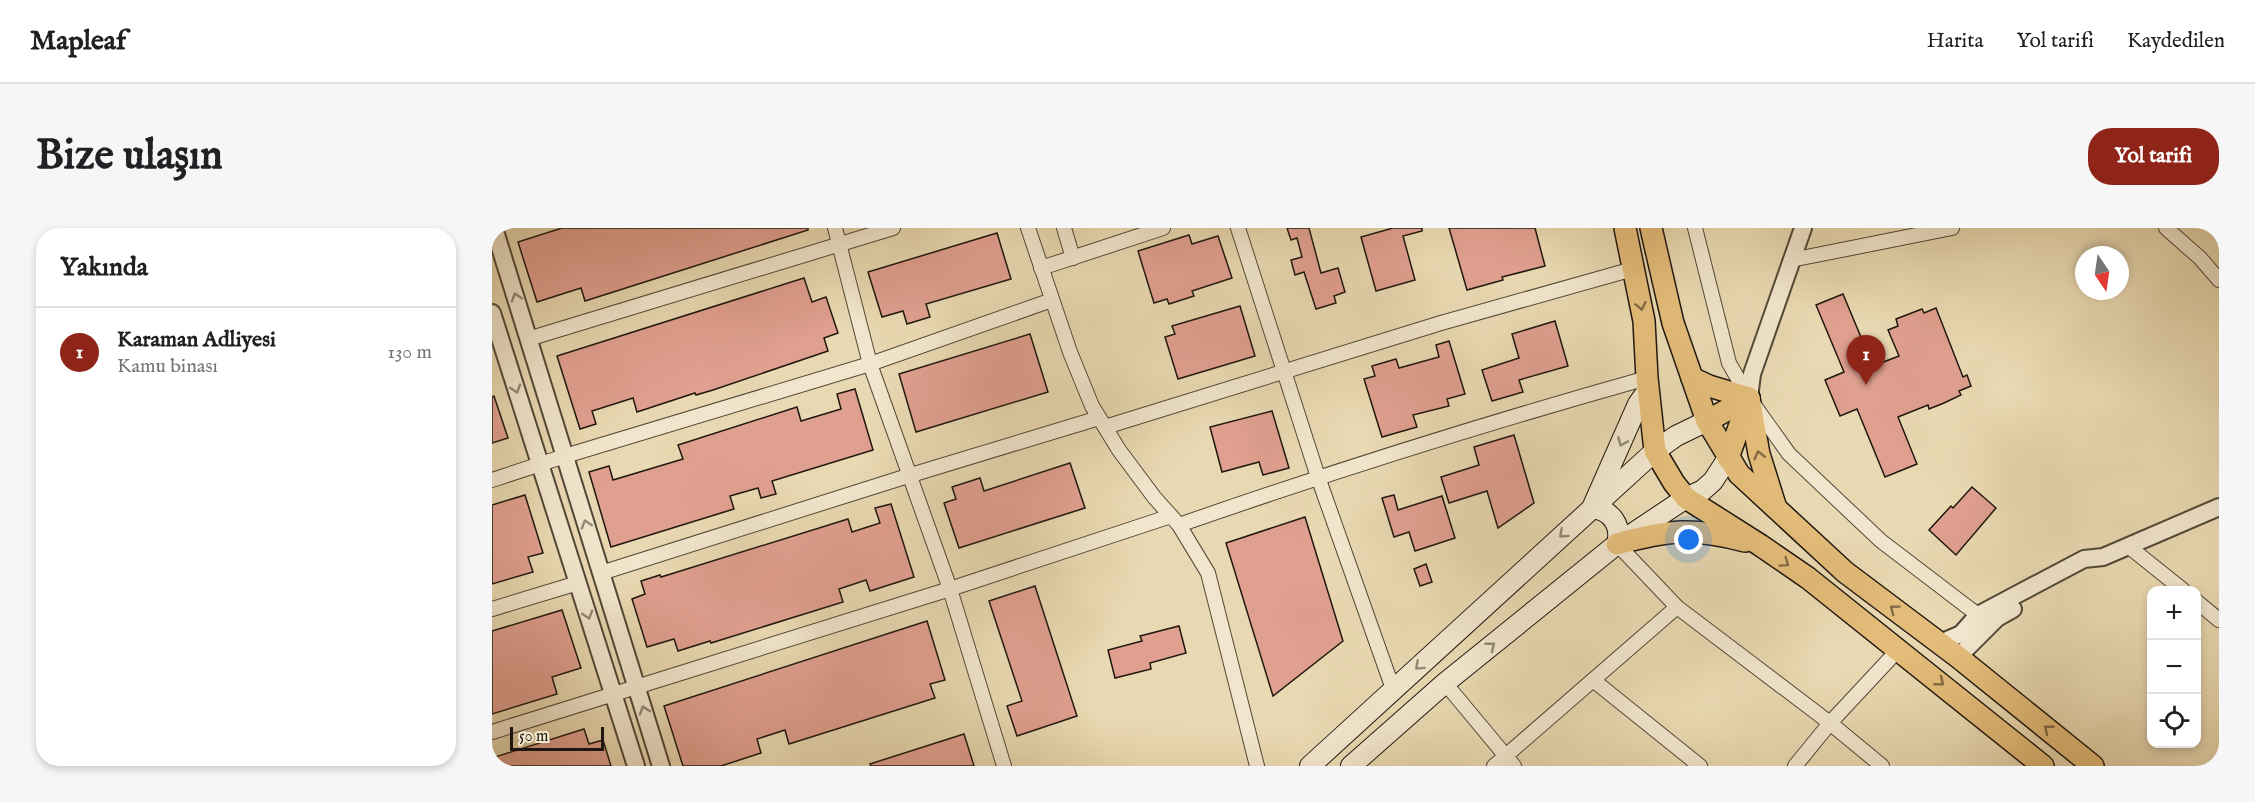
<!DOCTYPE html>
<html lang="tr">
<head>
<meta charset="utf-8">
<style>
	body { margin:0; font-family:"IM FELL English",serif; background:#f6f6f6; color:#202124 }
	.controls { position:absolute; right:18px; bottom:18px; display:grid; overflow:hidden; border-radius:12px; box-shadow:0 3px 9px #0003 }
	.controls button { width:54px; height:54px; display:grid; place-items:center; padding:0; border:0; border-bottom:2px solid #e0e0e0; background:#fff; color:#202124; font:30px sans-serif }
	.compass { position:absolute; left:1583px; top:18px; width:54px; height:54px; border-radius:50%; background:#fff; box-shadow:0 3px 9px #0003; rotate:167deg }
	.scale { position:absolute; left:18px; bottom:15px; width:94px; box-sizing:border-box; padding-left:6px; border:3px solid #1f170f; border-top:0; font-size:16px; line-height:21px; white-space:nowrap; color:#1f170f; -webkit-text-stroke:4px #f1e6cd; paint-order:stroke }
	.you { position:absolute; left:1197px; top:312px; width:21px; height:21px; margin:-15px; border:4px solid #fff; border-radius:50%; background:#1a73e8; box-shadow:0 0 0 9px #1a73e833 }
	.badge { display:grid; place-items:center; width:39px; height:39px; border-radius:50%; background:#8f2418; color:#fff; font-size:20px; font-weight:700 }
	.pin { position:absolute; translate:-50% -50px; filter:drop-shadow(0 2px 3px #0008) }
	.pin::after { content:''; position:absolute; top:32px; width:21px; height:18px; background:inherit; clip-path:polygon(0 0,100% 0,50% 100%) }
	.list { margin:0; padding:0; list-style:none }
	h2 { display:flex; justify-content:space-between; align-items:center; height:78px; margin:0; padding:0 24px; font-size:26px }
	h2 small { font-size:20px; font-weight:400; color:#757577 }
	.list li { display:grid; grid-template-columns:39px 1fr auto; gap:18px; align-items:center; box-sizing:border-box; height:90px; padding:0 24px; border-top:2px solid #e0e0e0 }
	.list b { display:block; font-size:22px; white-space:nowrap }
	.list p { margin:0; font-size:20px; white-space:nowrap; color:#757577 }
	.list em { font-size:20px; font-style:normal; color:#757577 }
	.icon { flex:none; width:33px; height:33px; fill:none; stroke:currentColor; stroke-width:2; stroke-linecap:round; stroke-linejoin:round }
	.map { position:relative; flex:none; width:1727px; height:538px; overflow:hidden; border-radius:24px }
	header { display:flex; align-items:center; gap:36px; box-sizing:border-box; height:84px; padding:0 30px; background:#fff; border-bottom:2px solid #e0e0e0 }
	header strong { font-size:28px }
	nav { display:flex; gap:33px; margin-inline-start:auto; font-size:21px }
	.intro { display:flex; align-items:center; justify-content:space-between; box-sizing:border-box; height:144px; padding:0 36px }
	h1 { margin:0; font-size:42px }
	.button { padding:15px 27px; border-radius:24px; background:#8f2418; color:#fff; font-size:21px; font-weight:700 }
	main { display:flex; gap:36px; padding:0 36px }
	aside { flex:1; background:#fff; border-radius:24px; box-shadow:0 3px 9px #0003 }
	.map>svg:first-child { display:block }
	.building { fill:#e0a090; stroke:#1f170f; stroke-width:1.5 }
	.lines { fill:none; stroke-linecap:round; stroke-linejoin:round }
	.minor-casing { stroke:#524838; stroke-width:16 }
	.tertiary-casing { stroke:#524838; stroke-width:20 }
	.secondary-casing { stroke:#1f170f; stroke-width:22 }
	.primary-casing { stroke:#1f170f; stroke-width:24 }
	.minor { stroke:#f1e6cd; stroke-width:14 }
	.tertiary { stroke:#f1e6cd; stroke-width:16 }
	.secondary { stroke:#f1e6cd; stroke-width:20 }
	.primary { stroke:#e4bc79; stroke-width:21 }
	.oneway { stroke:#928978 }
	.oneway2 { stroke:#826a44 }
</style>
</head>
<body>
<header>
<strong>Mapleaf</strong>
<nav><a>Harita</a><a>Yol tarifi</a><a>Kaydedilen</a></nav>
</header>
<div class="intro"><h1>Bize ulaşın</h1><a class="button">Yol tarifi</a></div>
<main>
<aside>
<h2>Yakında<small></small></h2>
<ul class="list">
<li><span class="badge">1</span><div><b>Karaman Adliyesi</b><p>Kamu binası</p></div><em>130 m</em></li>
</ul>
</aside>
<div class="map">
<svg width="1727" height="538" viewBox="0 0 1727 538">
	<rect width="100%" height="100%" fill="#e9d9b2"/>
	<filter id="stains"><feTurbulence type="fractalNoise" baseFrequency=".00333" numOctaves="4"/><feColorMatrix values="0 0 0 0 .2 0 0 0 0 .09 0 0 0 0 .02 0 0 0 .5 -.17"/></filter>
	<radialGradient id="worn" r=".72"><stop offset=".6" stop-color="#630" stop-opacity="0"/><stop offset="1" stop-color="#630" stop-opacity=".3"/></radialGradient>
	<g class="building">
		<polygon points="70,0 316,0 316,2 93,73 89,60 45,74 26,14"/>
		<polygon points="795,0 817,0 829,45 846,40 853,64 842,68 844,75 824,81 812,44 803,47 799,32 810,29 805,10 799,12"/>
		<polygon points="901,0 930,0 930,3 911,8 923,52 884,63 869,9"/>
		<polygon points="957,0 1043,0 1053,38 1010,49 1011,52 975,62"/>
		<polygon points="505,5 519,51 434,76 438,89 415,96 411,83 390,89 376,44"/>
		<polygon points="697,7 700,16 726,8 740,50 700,63 702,68 677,76 675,71 662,75 646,23"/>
		<polygon points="312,50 320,74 334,69 346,105 332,110 336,123 221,162 204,167 203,165 145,184 141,170 100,183 104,196 88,201 65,128"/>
		<polygon points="1351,66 1381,138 1407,128 1396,102 1406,98 1404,91 1430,81 1432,85 1444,80 1471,149 1475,147 1479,158 1467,163 1469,167 1452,175 1437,181 1436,177 1406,189 1425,236 1393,249 1365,181 1348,188 1333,152 1352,144 1324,77"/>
		<polygon points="748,78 763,128 686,151 673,109 683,106 680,98"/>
		<polygon points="1063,93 1076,138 1027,152 1031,164 1000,173 990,142 1027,130 1020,106"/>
		<polygon points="538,106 556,164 424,204 407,146"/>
		<polygon points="957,113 973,166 955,171 957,178 921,187 925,199 890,209 872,151 883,148 880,138 904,131 907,140 947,129 944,117"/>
		<polygon points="363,161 381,222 280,253 284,266 269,270 266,260 238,268 242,281 119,319 97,244 117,238 121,252 191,231 186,217 305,179 309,193 349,181 345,166"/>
		<polygon points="2,168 16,210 0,215 0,169"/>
		<polygon points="780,183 797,240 771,247 767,234 730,244 718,199"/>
		<polygon points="1022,207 1042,275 1006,300 995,263 957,275 949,249 987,237 982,219"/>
		<polygon points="578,235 593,280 467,320 452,275 464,271 460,259 488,250 492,263"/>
		<polygon points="1480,259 1504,280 1464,327 1437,302 1459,278 1461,280"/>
		<polygon points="33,267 51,325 36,329 41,344 0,356 0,277"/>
		<polygon points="902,267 906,282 950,268 963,310 923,323 917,304 902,309 890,270"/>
		<polygon points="399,276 422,349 378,363 374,352 347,361 351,374 219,415 218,413 186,423 182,411 155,419 140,371 153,366 149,353 168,347 169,349 356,291 360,304 388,295 383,280"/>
		<polygon points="813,289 851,413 781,468 734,315"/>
		<polygon points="934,336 940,354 928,358 922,341"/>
		<polygon points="543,358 585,488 525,508 515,478 530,473 497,373"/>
		<polygon points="70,382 89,440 60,449 65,466 0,486 0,403"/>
		<polygon points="435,393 453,452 438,456 443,470 297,516 293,502 265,511 269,525 229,538 191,538 172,478"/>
		<polygon points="687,398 694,425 658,435 659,441 623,450 616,422 650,413 648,408"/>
		<polygon points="92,501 97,516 111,512 119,538 0,538 0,530"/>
		<polygon points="472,506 482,538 379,538 378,536"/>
	</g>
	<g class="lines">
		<g class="minor-casing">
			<g id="minor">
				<polyline points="343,0 378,136 458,361 512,538"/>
				<polyline points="536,0 578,124 600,178 627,222 662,269 687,297 716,345 765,538"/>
				<polyline points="572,0 581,30"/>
				<polyline points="746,0 826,249 901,461"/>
				<polyline points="1203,0 1237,135 1257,170 1297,226 1389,313 1486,387"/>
				<polyline points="1674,0 1708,30 1727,52"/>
				<polyline points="1299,32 1460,0"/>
				<polyline points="549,40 671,0"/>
				<polyline points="36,111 401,0"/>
				<polyline points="613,199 949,95 1141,41"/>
				<polyline points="0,252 73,228 378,136 560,72"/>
				<path d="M687,297c155,-54 311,-103 468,-147"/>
				<polyline points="1125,316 1185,379 1338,495 1390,538"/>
				<polyline points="1636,318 1691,362"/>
				<polyline points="109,345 419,247 607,190"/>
				<polyline points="1704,373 1727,392"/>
				<polyline points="0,381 86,355"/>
				<polyline points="1101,452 1208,538"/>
				<polyline points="953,455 1022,538"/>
				<polyline points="0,504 458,361 679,288"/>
				<polyline points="1002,538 1185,379"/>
				<polyline points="1303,538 1338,495 1406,422"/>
			</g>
		</g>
		<g class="tertiary-casing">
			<g id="tertiary">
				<polyline points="2,0 169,538"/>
				<polyline points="0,85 144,538"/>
				<polyline points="1257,170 1260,146 1311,0"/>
				<polyline points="1448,415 1469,406 1486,387 1592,331 1611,329 1727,279"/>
				<polyline points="1466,429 1505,390 1521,381"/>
			</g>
		</g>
		<g class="secondary-casing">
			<g id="secondary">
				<path d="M1125,316c5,-18 -5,-34 -25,-36l46,-104 10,-14"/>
				<polyline points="818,538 1163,223 1184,208 1215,193"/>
				<polyline points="859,538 953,455 1125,316 1194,270 1211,262 1221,253 1236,230"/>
			</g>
		</g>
		<g class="primary-casing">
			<g id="primary">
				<polyline points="1133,0 1152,93 1155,150 1163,223 1182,255 1194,270 1268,317 1316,350 1551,538"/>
				<polyline points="1159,0 1181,95 1215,193 1247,246 1353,344 1466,429 1601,538"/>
				<polyline points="1200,150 1217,158 1257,170"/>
				<polyline points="1257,170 1267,226 1283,277"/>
				<polyline points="1215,193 1257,170"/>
				<polyline points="1236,230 1256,174"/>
				<path d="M1125,316c50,-14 77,-17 128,-3"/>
			</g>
		</g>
		<use href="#minor" class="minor"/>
		<use href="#tertiary" class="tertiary"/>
		<use href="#secondary" class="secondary"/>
		<use href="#primary" class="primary"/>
	</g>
	<defs><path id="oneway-chevron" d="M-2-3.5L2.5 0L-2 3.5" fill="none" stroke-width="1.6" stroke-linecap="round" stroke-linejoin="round" transform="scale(1.5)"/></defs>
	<g class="oneway">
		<use href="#oneway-chevron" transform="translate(24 69) rotate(-107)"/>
		<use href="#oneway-chevron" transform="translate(24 161) rotate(72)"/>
		<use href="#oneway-chevron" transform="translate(1130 214) rotate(113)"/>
		<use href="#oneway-chevron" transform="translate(94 296) rotate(-107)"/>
		<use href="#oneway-chevron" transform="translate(1071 306) rotate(138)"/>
		<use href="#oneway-chevron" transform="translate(96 387) rotate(73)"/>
		<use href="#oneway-chevron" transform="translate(999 418) rotate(-39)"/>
		<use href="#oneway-chevron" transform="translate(927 438) rotate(138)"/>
		<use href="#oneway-chevron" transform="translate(152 482) rotate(-107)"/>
	</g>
	<g class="oneway2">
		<use href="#oneway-chevron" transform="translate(1149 78) rotate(78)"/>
		<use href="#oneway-chevron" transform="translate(1267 227) rotate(-103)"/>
		<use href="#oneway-chevron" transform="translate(1293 335) rotate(35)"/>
		<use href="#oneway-chevron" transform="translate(1402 381) rotate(-143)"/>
		<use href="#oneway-chevron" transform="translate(1448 454) rotate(39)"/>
		<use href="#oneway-chevron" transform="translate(1556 501) rotate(-141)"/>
	</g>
	<rect width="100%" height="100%" filter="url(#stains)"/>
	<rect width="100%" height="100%" fill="url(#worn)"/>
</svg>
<div class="controls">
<button>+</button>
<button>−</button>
<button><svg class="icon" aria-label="locate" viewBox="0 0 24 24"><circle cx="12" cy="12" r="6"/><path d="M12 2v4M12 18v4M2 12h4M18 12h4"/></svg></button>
</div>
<svg class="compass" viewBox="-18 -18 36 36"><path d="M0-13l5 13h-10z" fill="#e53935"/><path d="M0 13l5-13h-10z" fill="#757577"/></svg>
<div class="scale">50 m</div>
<div class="you"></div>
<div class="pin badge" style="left:1374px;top:157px">1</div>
</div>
</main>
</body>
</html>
